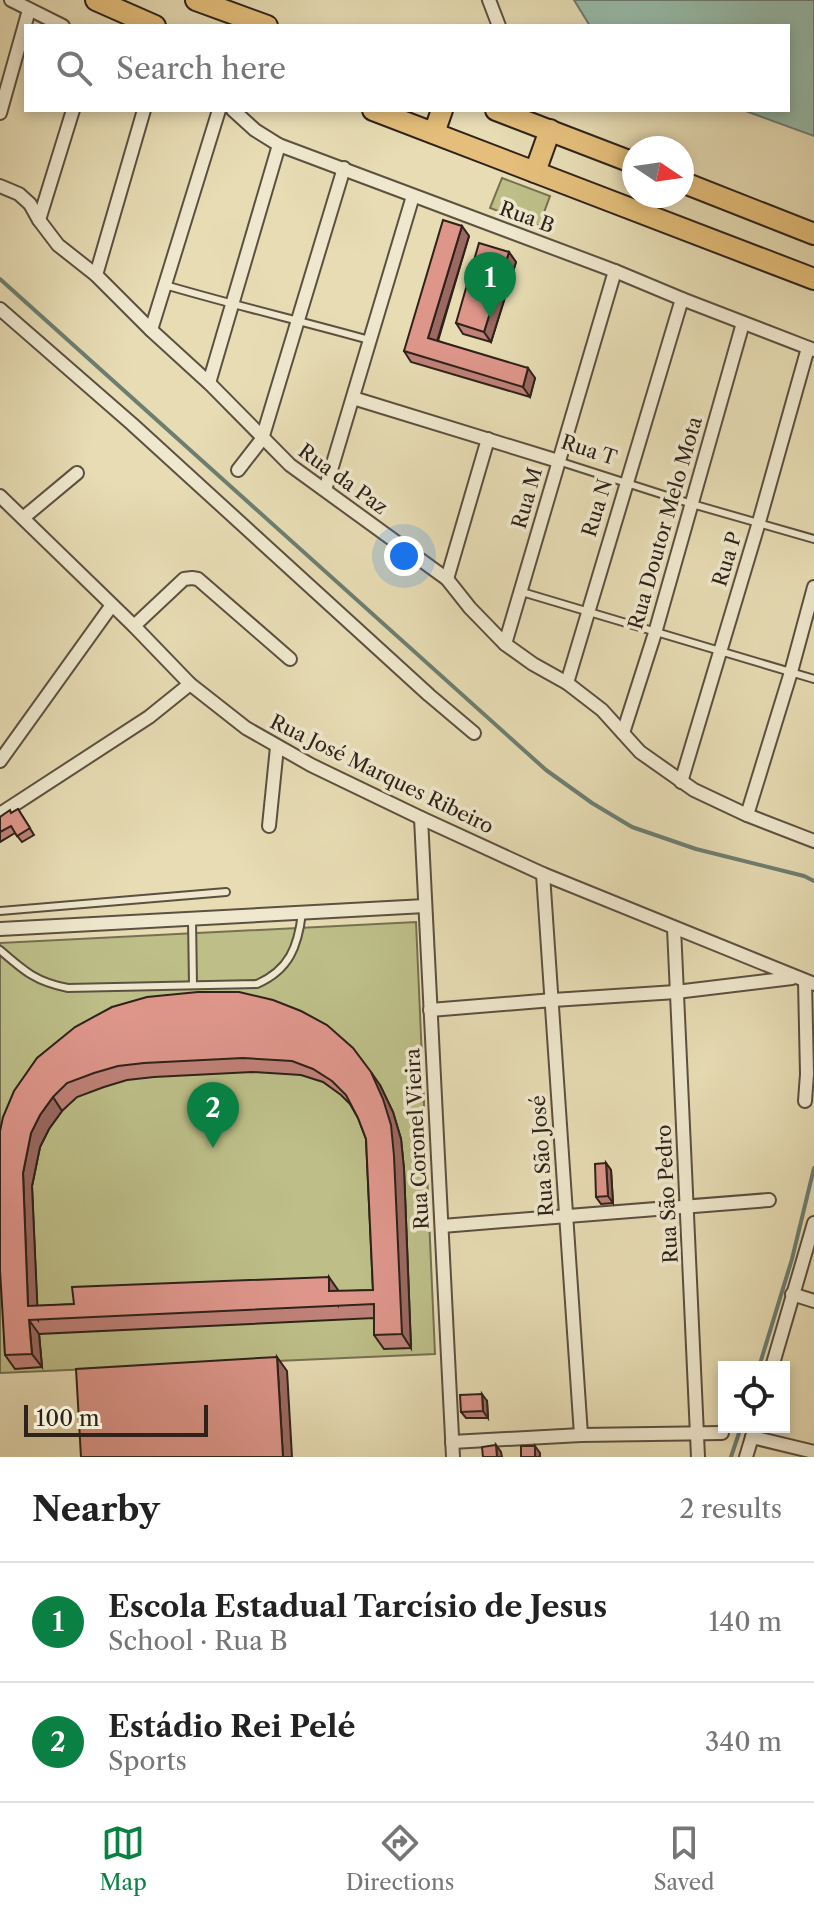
<!DOCTYPE html>
<html lang="en">
<head>
<meta charset="utf-8">
<style>
	body { margin:0; font-family:"Libre Caslon Text",serif; background:#f6f6f6; color:#222 }
	.controls { position:absolute; right:24px; bottom:24px; display:grid; overflow:hidden; border-radius:0px; box-shadow:0 4px 12px #0003 }
	.controls button { width:72px; height:72px; display:grid; place-items:center; padding:0; border:0; border-bottom:2px solid #e0e0e0; background:#fff; color:#222; font:40px sans-serif }
	.compass { position:absolute; left:622px; top:136px; width:72px; height:72px; border-radius:50%; background:#fff; box-shadow:0 4px 12px #0003; rotate:103deg }
	.scale { position:absolute; left:24px; bottom:20px; width:184px; box-sizing:border-box; padding-left:8px; border:4px solid #2e221a; border-top:0; font-size:22px; line-height:28px; white-space:nowrap; color:#2e221a; -webkit-text-stroke:6px #efe8ce; paint-order:stroke }
	.you { position:absolute; left:404px; top:556px; width:28px; height:28px; margin:-20px; border:6px solid #fff; border-radius:50%; background:#1a73e8; box-shadow:0 0 0 12px #1a73e833 }
	.badge { display:grid; place-items:center; width:52px; height:52px; border-radius:50%; background:#0b8043; color:#fff; font-size:26px; font-weight:700 }
	.pin { position:absolute; translate:-50% -66px; filter:drop-shadow(0 2px 4px #0008) }
	.pin::after { content:''; position:absolute; top:42px; width:28px; height:24px; background:inherit; clip-path:polygon(0 0,100% 0,50% 100%) }
	.list { margin:0; padding:0; list-style:none }
	h2 { display:flex; justify-content:space-between; align-items:center; height:104px; margin:0; padding:0 32px; font-size:34px }
	h2 small { font-size:26px; font-weight:400; color:#767676 }
	.list li { display:grid; grid-template-columns:52px 1fr auto; gap:24px; align-items:center; box-sizing:border-box; height:120px; padding:0 32px; border-top:2px solid #e0e0e0 }
	.list b { display:block; font-size:30px; white-space:nowrap }
	.list p { margin:0; font-size:26px; white-space:nowrap; color:#767676 }
	.list em { font-size:26px; font-style:normal; color:#767676 }
	.icon { flex:none; width:44px; height:44px; fill:none; stroke:currentColor; stroke-width:2; stroke-linecap:round; stroke-linejoin:round }
	.map { position:relative; flex:none; width:814px; height:1457px; overflow:hidden }
	.search { position:absolute; background:#fff; box-shadow:0 4px 12px #0003; left:24px; right:24px; top:24px; height:88px; display:flex; align-items:center; gap:20px; box-sizing:border-box; padding:0 28px; border-radius:0px; color:#767676; font-size:30px }
	.sheet { height:344px; background:#fff }
	nav { display:flex; justify-content:space-around; align-items:center; box-sizing:border-box; height:112px; border-top:2px solid #e0e0e0; background:#fff; font-size:22px; color:#767676 }
	nav a { display:grid; justify-items:center; gap:4px }
	nav .on { color:#0b8043 }
	.map>svg:first-child { display:block }
	.green { fill:#bdbe88; stroke:#767051; stroke-width:2 }
	.water { fill:#97bcab; stroke:#6d7e71; stroke-width:2 }
	.lines { fill:none; stroke-linecap:round; stroke-linejoin:round }
	.stream { stroke:#6d7e71; stroke-width:4 }
	.service-casing { stroke:#5c5040; stroke-width:10 }
	.minor-casing { stroke:#5c5040; stroke-width:16 }
	.primary-casing { stroke:#2e221a; stroke-width:24 }
	.service { stroke:#efe8ce; stroke-width:6 }
	.minor { stroke:#efe8ce; stroke-width:12 }
	.primary { stroke:#e4be7a; stroke-width:20 }
	.wall { fill:#bf8178; stroke:#2e221a; stroke-width:2; fill-rule:evenodd }
	.shaded-wall { fill:#9b6961; stroke:#2e221a; stroke-width:2 }
	.building { fill:#de968b; stroke:#2e221a; stroke-width:2; fill-rule:evenodd }
	.labels { text-anchor:middle; stroke-width:7; stroke-linejoin:round; paint-order:stroke }
	.street-label { font-size:20px; fill:#2e221a; stroke:#efe8ce }
</style>
</head>
<body>
<div class="map">
<svg width="814" height="1457" viewBox="0 0 814 1457">
	<rect width="100%" height="100%" fill="#e7dcb4"/>
	<filter id="stains"><feTurbulence type="fractalNoise" baseFrequency=".0025" numOctaves="4"/><feColorMatrix values="0 0 0 0 .2 0 0 0 0 .09 0 0 0 0 .02 0 0 0 .5 -.17"/></filter>
	<radialGradient id="worn" r=".72"><stop offset=".6" stop-color="#630" stop-opacity="0"/><stop offset="1" stop-color="#630" stop-opacity=".3"/></radialGradient>
	<g class="green">
		<polygon points="502,178 550,196 539,226 490,208"/>
		<polygon points="416,922 435,1354 0,1373 0,943"/>
	</g>
	<polygon class="water" points="574,0 814,0 814,136 743,110 788,110 788,26 590,26"/>
	<g class="lines">
		<g class="stream">
			<polyline points="0,279 546,770 592,803 632,827 696,849 804,876 814,881"/>
			<polyline points="759,1367 792,1259 814,1168"/>
			<polyline points="731,1457 741,1427"/>
		</g>
		<g class="service-casing">
			<g id="service">
				<path d="M165,285c68,20 136,36 204,55"/>
				<polyline points="558,461 692,504 814,539"/>
				<polyline points="522,592 814,679"/>
				<polyline points="0,911 226,892"/>
				<polyline points="192,920 193,985"/>
				<path d="M0,950c24,21 36,32 68,38l189,-4c32,-14 41,-37 45,-71"/>
			</g>
		</g>
		<g class="minor-casing">
			<g id="minor">
				<polyline points="11,0 63,26"/>
				<polyline points="489,0 499,26"/>
				<polyline points="233,110 255,130 279,145 615,271 682,299 814,350"/>
				<polyline points="0,113 29,10"/>
				<polyline points="0,186 19,194 30,204 39,220 58,245 96,275 151,330 209,383 290,465 447,579 470,608 505,644 533,664 567,683 602,710 640,752 694,790 747,815 814,841"/>
				<polyline points="39,220 73,110"/>
				<polyline points="96,275 144,110"/>
				<polyline points="0,309 132,424 429,695 474,733"/>
				<polyline points="151,330 219,110"/>
				<polyline points="209,383 279,145"/>
				<polyline points="353,398 558,461"/>
				<polyline points="238,470 262,439 344,168"/>
				<polyline points="325,490 413,196"/>
				<polyline points="0,496 134,626 190,684 246,728 311,765 421,818 543,874 814,984"/>
				<polyline points="23,518 77,473"/>
				<polyline points="447,579 488,439"/>
				<polyline points="134,626 184,579 192,578 198,579 290,659"/>
				<polyline points="505,644 615,271"/>
				<polyline points="567,683 682,299"/>
				<polyline points="623,733 655,633 743,323"/>
				<polyline points="0,761 112,605"/>
				<polyline points="681,782 759,522 808,348"/>
				<polyline points="0,814 149,717 190,684"/>
				<polyline points="747,815 791,672 814,587"/>
				<polyline points="421,818 453,1457"/>
				<polyline points="269,826 277,747"/>
				<polyline points="543,874 581,1435"/>
				<polyline points="674,928 698,1457"/>
				<polyline points="0,929 425,906"/>
				<polyline points="430,1010 553,1000 676,992 792,978"/>
				<polyline points="805,1101 807,1074 805,981"/>
				<polyline points="442,1226 769,1200"/>
				<polyline points="792,1294 814,1301"/>
				<polyline points="772,1367 814,1223"/>
				<polyline points="752,1437 814,1452"/>
				<polyline points="452,1442 581,1435 722,1433"/>
				<polyline points="746,1457 755,1427"/>
			</g>
		</g>
		<g class="primary-casing">
			<g id="primary">
				<polyline points="96,0 155,26"/>
				<polyline points="196,0 267,26"/>
				<polyline points="373,110 814,279"/>
				<polyline points="496,110 634,163"/>
				<polyline points="434,133 442,110"/>
				<polyline points="535,172 550,130"/>
				<polyline points="682,182 814,234"/>
			</g>
		</g>
		<use href="#service" class="service"/>
		<use href="#minor" class="minor"/>
		<use href="#primary" class="primary"/>
	</g>
	<g class="wall">
		<polygon points="469,236 438,341 535,378 530,397 411,362 404,351"/>
		<polygon points="516,262 491,342 463,334 456,323"/>
		<polygon points="18,809 34,835 22,842 15,833 0,842 0,817 11,813"/>
		<path d="M112,1007l268,78 13,27 8,27 3,30 7,179 -27,1 -10,-14v-17l-335,16 3,33 -27,2 -10,-14 -5,-224zM252,1072l49,3 22,7 18,13 9,9 8,14 8,21 7,151 -336,16 -5,-120 8,-39 9,-18 13,-18 15,-14 27,-10 23,-7 27,-3z"/>
		<polygon points="606,1163 611,1170 613,1203 601,1204 596,1197"/>
		<polygon points="487,1401 488,1418 466,1418 461,1412"/>
	</g>
	<g class="shaded-wall">
		<polygon points="462,226 469,236 435,348 428,338"/>
		<polygon points="509,252 516,262 491,342 484,332"/>
		<polygon points="528,368 535,378 530,397 523,387"/>
		<polygon points="371,1072 380,1085 393,1112 401,1139 404,1169 411,1348 402,1334"/>
		<polygon points="53,1097 62,1111 49,1129 40,1147 32,1186 38,1320 28,1306 23,1173 31,1133 40,1115"/>
		<polygon points="606,1163 611,1170 613,1203 608,1196"/>
		<polygon points="329,1277 338,1290 338,1305 329,1291"/>
		<polygon points="29,1320 39,1334 42,1367 32,1354"/>
		<polygon points="277,1357 287,1371 292,1457 283,1457"/>
		<polygon points="482,1394 487,1401 488,1418 483,1411"/>
		<polygon points="496,1445 501,1452 502,1457 497,1457"/>
		<polygon points="535,1446 540,1453 540,1457 535,1457"/>
	</g>
	<g class="building">
		<polygon points="443,220 462,226 428,338 528,368 523,387 404,351"/>
		<polygon points="479,243 509,252 484,332 456,323"/>
		<polygon points="18,809 30,828 17,836 11,826 0,832 0,817 10,810 11,813"/>
		<path d="M198,992h41l34,8 28,11 26,14 26,23 18,24 12,27 8,26 3,31 8,178 -28,1v-31l-345,16 3,34 -27,1 -5,-85v-139l3,-14 11,-26 23,-33 38,-31 37,-20 35,-10zM243,1058l49,3 21,8 19,12 14,14 12,23 8,21 7,151 -44,1v-14l-257,10 2,17 -46,2 -5,-133 8,-40 9,-18 13,-18 14,-14 27,-10 24,-7 26,-3z"/>
		<polygon points="606,1163 608,1196 596,1197 595,1164"/>
		<polygon points="277,1357 283,1457 81,1457 76,1369"/>
		<polygon points="482,1394 483,1411 461,1412 460,1395"/>
		<polygon points="496,1445 497,1457 483,1457 482,1447"/>
		<rect x="521" y="1446" width="14" height="11"/>
	</g>
	<g class="labels">
		<g class="street-label">
			<text transform="translate(527 217) rotate(20)" y="7">Rua B</text>
			<text transform="translate(589 450) rotate(18)" y="7">Rua T</text>
			<text transform="translate(343 479) rotate(36)" y="7">Rua da Paz</text>
			<text transform="translate(527 498) rotate(-74)" y="7">Rua M</text>
			<text transform="translate(597 508) rotate(-73)" y="7">Rua N</text>
			<text transform="translate(665 523) rotate(-74)" y="7">Rua Doutor Melo Mota</text>
			<text transform="translate(727 559) rotate(-73)" y="7">Rua P</text>
			<text transform="translate(382 774) rotate(26)" y="7">Rua José Marques Ribeiro</text>
			<text transform="translate(417 1139) rotate(-93)" y="7">Rua Coronel Vieira</text>
			<text transform="translate(542 1156) rotate(-94)" y="7">Rua São José</text>
			<text transform="translate(667 1194) rotate(-93)" y="7">Rua São Pedro</text>
		</g>
	</g>
	<rect width="100%" height="100%" filter="url(#stains)"/>
	<rect width="100%" height="100%" fill="url(#worn)"/>
</svg>
<div class="controls">
<button><svg class="icon" aria-label="locate" viewBox="0 0 24 24"><circle cx="12" cy="12" r="6"/><path d="M12 2v4M12 18v4M2 12h4M18 12h4"/></svg></button>
</div>
<svg class="compass" viewBox="-18 -18 36 36"><path d="M0-13l5 13h-10z" fill="#e53935"/><path d="M0 13l5-13h-10z" fill="#767676"/></svg>
<div class="scale">100 m</div>
<div class="you"></div>
<div class="pin badge" style="left:490px;top:318px">1</div>
<div class="pin badge" style="left:213px;top:1148px">2</div>
<div class="search"><svg class="icon" aria-label="search" viewBox="0 0 24 24"><circle cx="10" cy="10" r="6"/><path d="M15 15l6 6"/></svg>Search here</div>
</div>
<section class="sheet">
<h2>Nearby<small>2 results</small></h2>
<ul class="list">
<li><span class="badge">1</span><div><b>Escola Estadual Tarcísio de Jesus</b><p>School · Rua B</p></div><em>140 m</em></li>
<li><span class="badge">2</span><div><b>Estádio Rei Pelé</b><p>Sports</p></div><em>340 m</em></li>
</ul>
</section>
<nav>
<a class="on"><svg class="icon" aria-label="map" viewBox="0 0 24 24"><path d="M3 6l6-2 6 2 6-2v14l-6 2-6-2-6 2zM9 4v14M15 6v14"/></svg>Map</a>
<a><svg class="icon" aria-label="directions" viewBox="0 0 24 24"><path d="M12 3l9 9-9 9-9-9zM9 14v-3h6M13 9l2 2-2 2"/></svg>Directions</a>
<a><svg class="icon" aria-label="saved" viewBox="0 0 24 24"><path d="M7 4h10v16l-5-4-5 4z"/></svg>Saved</a>
</nav>
</body>
</html>
